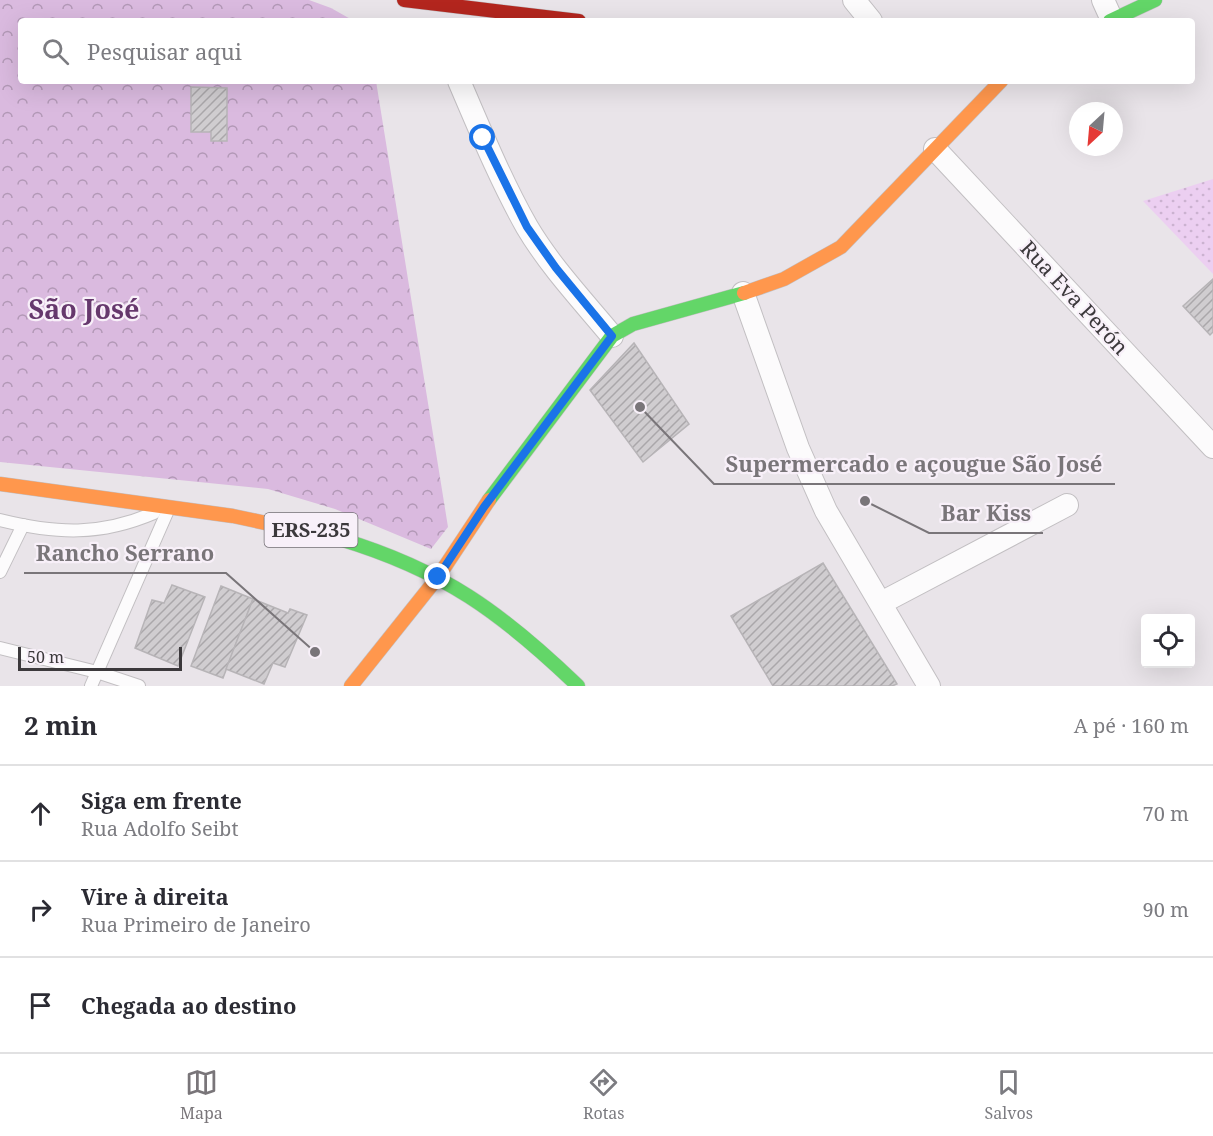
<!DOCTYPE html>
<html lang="pt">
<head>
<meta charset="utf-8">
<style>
	body { margin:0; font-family:"Noto Serif",serif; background:#f2f2f3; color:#2b2b33 }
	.controls { position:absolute; right:18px; bottom:18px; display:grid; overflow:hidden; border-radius:6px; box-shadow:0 6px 24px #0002 }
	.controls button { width:54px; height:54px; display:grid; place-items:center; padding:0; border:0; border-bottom:2px solid #e1e1e2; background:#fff; color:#2b2b33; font:30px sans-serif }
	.compass { position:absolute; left:1069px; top:102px; width:54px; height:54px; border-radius:50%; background:#fff; box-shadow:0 6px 24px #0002; rotate:206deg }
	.scale { position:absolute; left:18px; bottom:15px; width:164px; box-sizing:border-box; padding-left:6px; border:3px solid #3c393c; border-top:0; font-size:16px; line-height:21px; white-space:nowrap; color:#3c393c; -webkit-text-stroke:4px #f8f0f9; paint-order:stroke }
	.stop { position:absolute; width:18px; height:18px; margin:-14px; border:4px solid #1a73e8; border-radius:50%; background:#fff }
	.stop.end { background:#1a73e8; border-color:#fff; box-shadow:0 2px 6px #0008 }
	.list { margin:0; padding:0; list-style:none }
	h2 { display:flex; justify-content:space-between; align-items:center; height:78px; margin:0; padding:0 24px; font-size:26px }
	h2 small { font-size:20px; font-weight:400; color:#7c7c81 }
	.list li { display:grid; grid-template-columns:39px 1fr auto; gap:18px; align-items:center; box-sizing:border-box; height:96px; padding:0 24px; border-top:2px solid #e1e1e2 }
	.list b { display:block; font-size:22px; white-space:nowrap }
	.list p { margin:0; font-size:20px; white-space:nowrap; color:#7c7c81 }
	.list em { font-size:20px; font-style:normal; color:#7c7c81 }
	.icon { flex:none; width:33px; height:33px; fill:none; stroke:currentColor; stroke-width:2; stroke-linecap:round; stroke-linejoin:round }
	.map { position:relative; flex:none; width:1213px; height:686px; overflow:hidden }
	.search { position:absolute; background:#fff; box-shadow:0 6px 24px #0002; left:18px; right:18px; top:18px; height:66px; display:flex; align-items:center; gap:15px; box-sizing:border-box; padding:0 21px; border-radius:6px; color:#7c7c81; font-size:22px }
	.sheet { height:366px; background:#fff }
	nav { display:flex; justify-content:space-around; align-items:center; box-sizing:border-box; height:84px; border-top:2px solid #e1e1e2; background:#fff; font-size:16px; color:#7c7c81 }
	nav a { display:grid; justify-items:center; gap:3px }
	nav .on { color:#797579 }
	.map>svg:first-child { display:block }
	.green { fill:url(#green-dots) }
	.forest { fill:url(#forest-crowns) }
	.building { fill:url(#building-hatch); stroke:#b7b4b7; stroke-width:1.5 }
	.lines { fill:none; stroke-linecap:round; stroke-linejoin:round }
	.lane-casing { stroke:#c2bfc2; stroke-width:14 }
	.street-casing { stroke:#c2bfc2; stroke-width:24 }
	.fast-casing { stroke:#c2bfc2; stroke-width:15 }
	.slow-casing { stroke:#c2bfc2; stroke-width:15 }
	.jam-casing { stroke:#c2bfc2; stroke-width:15 }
	.lane { stroke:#fcfbfc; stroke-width:12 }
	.street { stroke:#fcfbfc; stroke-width:22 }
	.fast { stroke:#63d668; stroke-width:14 }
	.slow { stroke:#ff974d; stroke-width:14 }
	.jam { stroke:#b3261e; stroke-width:14 }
	.route { stroke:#1a73e8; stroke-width:8 }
	.labels { text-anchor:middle; stroke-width:4.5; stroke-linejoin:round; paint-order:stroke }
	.shield { fill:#f8f0f9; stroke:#747075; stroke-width:1.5 }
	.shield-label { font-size:20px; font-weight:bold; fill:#3c393c }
	.street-label { font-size:21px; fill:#3c393c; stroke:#f8f0f9 }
	.district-label { font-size:27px; font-weight:bold; fill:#66386d; stroke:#f8f0f9 }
	.leader { fill:none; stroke:#797579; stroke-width:2 }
	.callout-dot { fill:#797579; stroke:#f8f0f9; stroke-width:2 }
	.callout-label { font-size:22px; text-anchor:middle; font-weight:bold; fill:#797579; stroke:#f8f0f9; stroke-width:4.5; stroke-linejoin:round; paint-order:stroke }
</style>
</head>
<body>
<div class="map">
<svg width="1213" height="686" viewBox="0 0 1213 686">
	<defs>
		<pattern id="green-dots" width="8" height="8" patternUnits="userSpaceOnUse" patternTransform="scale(1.5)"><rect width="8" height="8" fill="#eccff1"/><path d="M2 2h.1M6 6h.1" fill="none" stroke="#cbb2d0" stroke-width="1.8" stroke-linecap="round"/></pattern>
		<pattern id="forest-crowns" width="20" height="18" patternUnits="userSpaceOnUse" patternTransform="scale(1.5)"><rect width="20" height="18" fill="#dabadf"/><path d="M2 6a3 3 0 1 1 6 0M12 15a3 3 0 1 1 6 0" fill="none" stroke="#b298b6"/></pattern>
		<pattern id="building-hatch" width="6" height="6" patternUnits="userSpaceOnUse" patternTransform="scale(1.5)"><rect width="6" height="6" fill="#d0cdd0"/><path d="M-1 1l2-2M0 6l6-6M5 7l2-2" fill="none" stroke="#aaa7aa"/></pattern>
	</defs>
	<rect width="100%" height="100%" fill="#e9e4e9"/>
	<polygon class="green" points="1213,179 1213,274 1143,201"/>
	<polygon class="forest" points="0,0 309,0 331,8 354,21 21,21 21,81 376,81 448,527 431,549 335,509 268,489 0,462"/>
	<g class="building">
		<polygon points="191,87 227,88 227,141 211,141 211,132 191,132"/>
		<polygon points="1213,279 1213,332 1210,335 1183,306"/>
		<polygon points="634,343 689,424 643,462 590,390"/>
		<polygon points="823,563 897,684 892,686 773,686 731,616"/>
		<polygon points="172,585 205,597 178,666 135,648 152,600 164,603"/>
		<polygon points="221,586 253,599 223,678 191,666"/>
		<polygon points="253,599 288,613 290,609 307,615 285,667 273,663 264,684 226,669"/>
	</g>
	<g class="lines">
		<g class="lane-casing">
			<g id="lane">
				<path d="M0,520c57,14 100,16 154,-7"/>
				<polyline points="0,572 23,525"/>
				<polyline points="0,648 97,672 139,686"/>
				<polyline points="91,686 169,508"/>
			</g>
		</g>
		<g class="street-casing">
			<g id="street">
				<polyline points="854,0 871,21"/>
				<polyline points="1103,0 1112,20"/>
				<path d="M459,81c21,49 42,100 68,146 23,39 56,74 85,109"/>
				<polyline points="935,149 1213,447"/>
				<polyline points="743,293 798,448 826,511 929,686"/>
				<polyline points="881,603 1067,505"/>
			</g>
		</g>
		<g class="fast-casing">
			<g id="fast">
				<polyline points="1110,21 1155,0"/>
				<polyline points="489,500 612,336 633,324 744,293"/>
				<path d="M340,539c103,31 161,73 238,147"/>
			</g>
		</g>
		<g class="slow-casing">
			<g id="slow">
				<polyline points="744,293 784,279 841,247 1001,81"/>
				<polyline points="0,484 233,516 340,539"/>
				<polyline points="351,686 438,577 489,500"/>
			</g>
		</g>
		<g class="jam-casing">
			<polyline id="jam" points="404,0 579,21"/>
		</g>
		<use href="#lane" class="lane"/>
		<use href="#street" class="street"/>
		<use href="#fast" class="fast"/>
		<use href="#slow" class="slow"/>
		<use href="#jam" class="jam"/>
	</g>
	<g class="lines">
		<polyline class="route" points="438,577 484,507 612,336 556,268 527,227 483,138"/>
	</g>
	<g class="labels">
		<rect class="shield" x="264.5" y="513" width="93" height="34" rx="4.5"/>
		<g class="shield-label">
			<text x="311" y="537">ERS-235</text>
		</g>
		<g class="street-label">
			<text transform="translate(1074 298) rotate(47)" y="7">Rua Eva Perón</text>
		</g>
		<g class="district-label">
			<text x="84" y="319">São José</text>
		</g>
	</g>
	<path class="leader" d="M640 407L714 484H1115M865 501L929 533H1043M315 652L226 573H24"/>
	<g class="callout-dot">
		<circle cx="640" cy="407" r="6"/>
		<circle cx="865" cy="501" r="6"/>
		<circle cx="315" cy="652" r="6"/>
	</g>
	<g class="callout-label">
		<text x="914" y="472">Supermercado e açougue São José</text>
		<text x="986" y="521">Bar Kiss</text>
		<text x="125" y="561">Rancho Serrano</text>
	</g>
</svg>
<div class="controls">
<button><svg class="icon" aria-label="locate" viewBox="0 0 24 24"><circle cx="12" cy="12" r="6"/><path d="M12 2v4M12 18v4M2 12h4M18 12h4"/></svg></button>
</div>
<svg class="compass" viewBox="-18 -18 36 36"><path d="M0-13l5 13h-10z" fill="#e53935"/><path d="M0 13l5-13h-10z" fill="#7c7c81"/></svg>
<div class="scale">50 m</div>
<div class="stop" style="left:483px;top:138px"></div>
<div class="stop end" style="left:438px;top:577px"></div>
<div class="search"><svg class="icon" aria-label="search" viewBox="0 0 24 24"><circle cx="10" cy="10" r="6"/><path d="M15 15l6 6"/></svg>Pesquisar aqui</div>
</div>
<section class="sheet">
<h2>2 min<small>A pé · 160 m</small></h2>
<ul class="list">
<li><svg class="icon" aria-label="ahead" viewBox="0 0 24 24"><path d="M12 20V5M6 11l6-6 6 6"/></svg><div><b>Siga em frente</b><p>Rua Adolfo Seibt</p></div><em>70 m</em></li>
<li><svg class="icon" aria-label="right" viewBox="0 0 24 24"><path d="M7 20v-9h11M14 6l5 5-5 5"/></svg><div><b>Vire à direita</b><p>Rua Primeiro de Janeiro</p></div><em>90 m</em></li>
<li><svg class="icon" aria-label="arrive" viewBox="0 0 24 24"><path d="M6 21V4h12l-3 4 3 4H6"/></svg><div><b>Chegada ao destino</b></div></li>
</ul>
</section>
<nav>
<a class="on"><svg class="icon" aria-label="map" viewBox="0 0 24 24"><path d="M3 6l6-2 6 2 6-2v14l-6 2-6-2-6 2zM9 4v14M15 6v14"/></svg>Mapa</a>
<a><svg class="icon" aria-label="directions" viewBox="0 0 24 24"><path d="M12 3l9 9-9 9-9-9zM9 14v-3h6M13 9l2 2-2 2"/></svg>Rotas</a>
<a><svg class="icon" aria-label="saved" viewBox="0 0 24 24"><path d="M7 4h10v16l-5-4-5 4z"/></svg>Salvos</a>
</nav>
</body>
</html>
